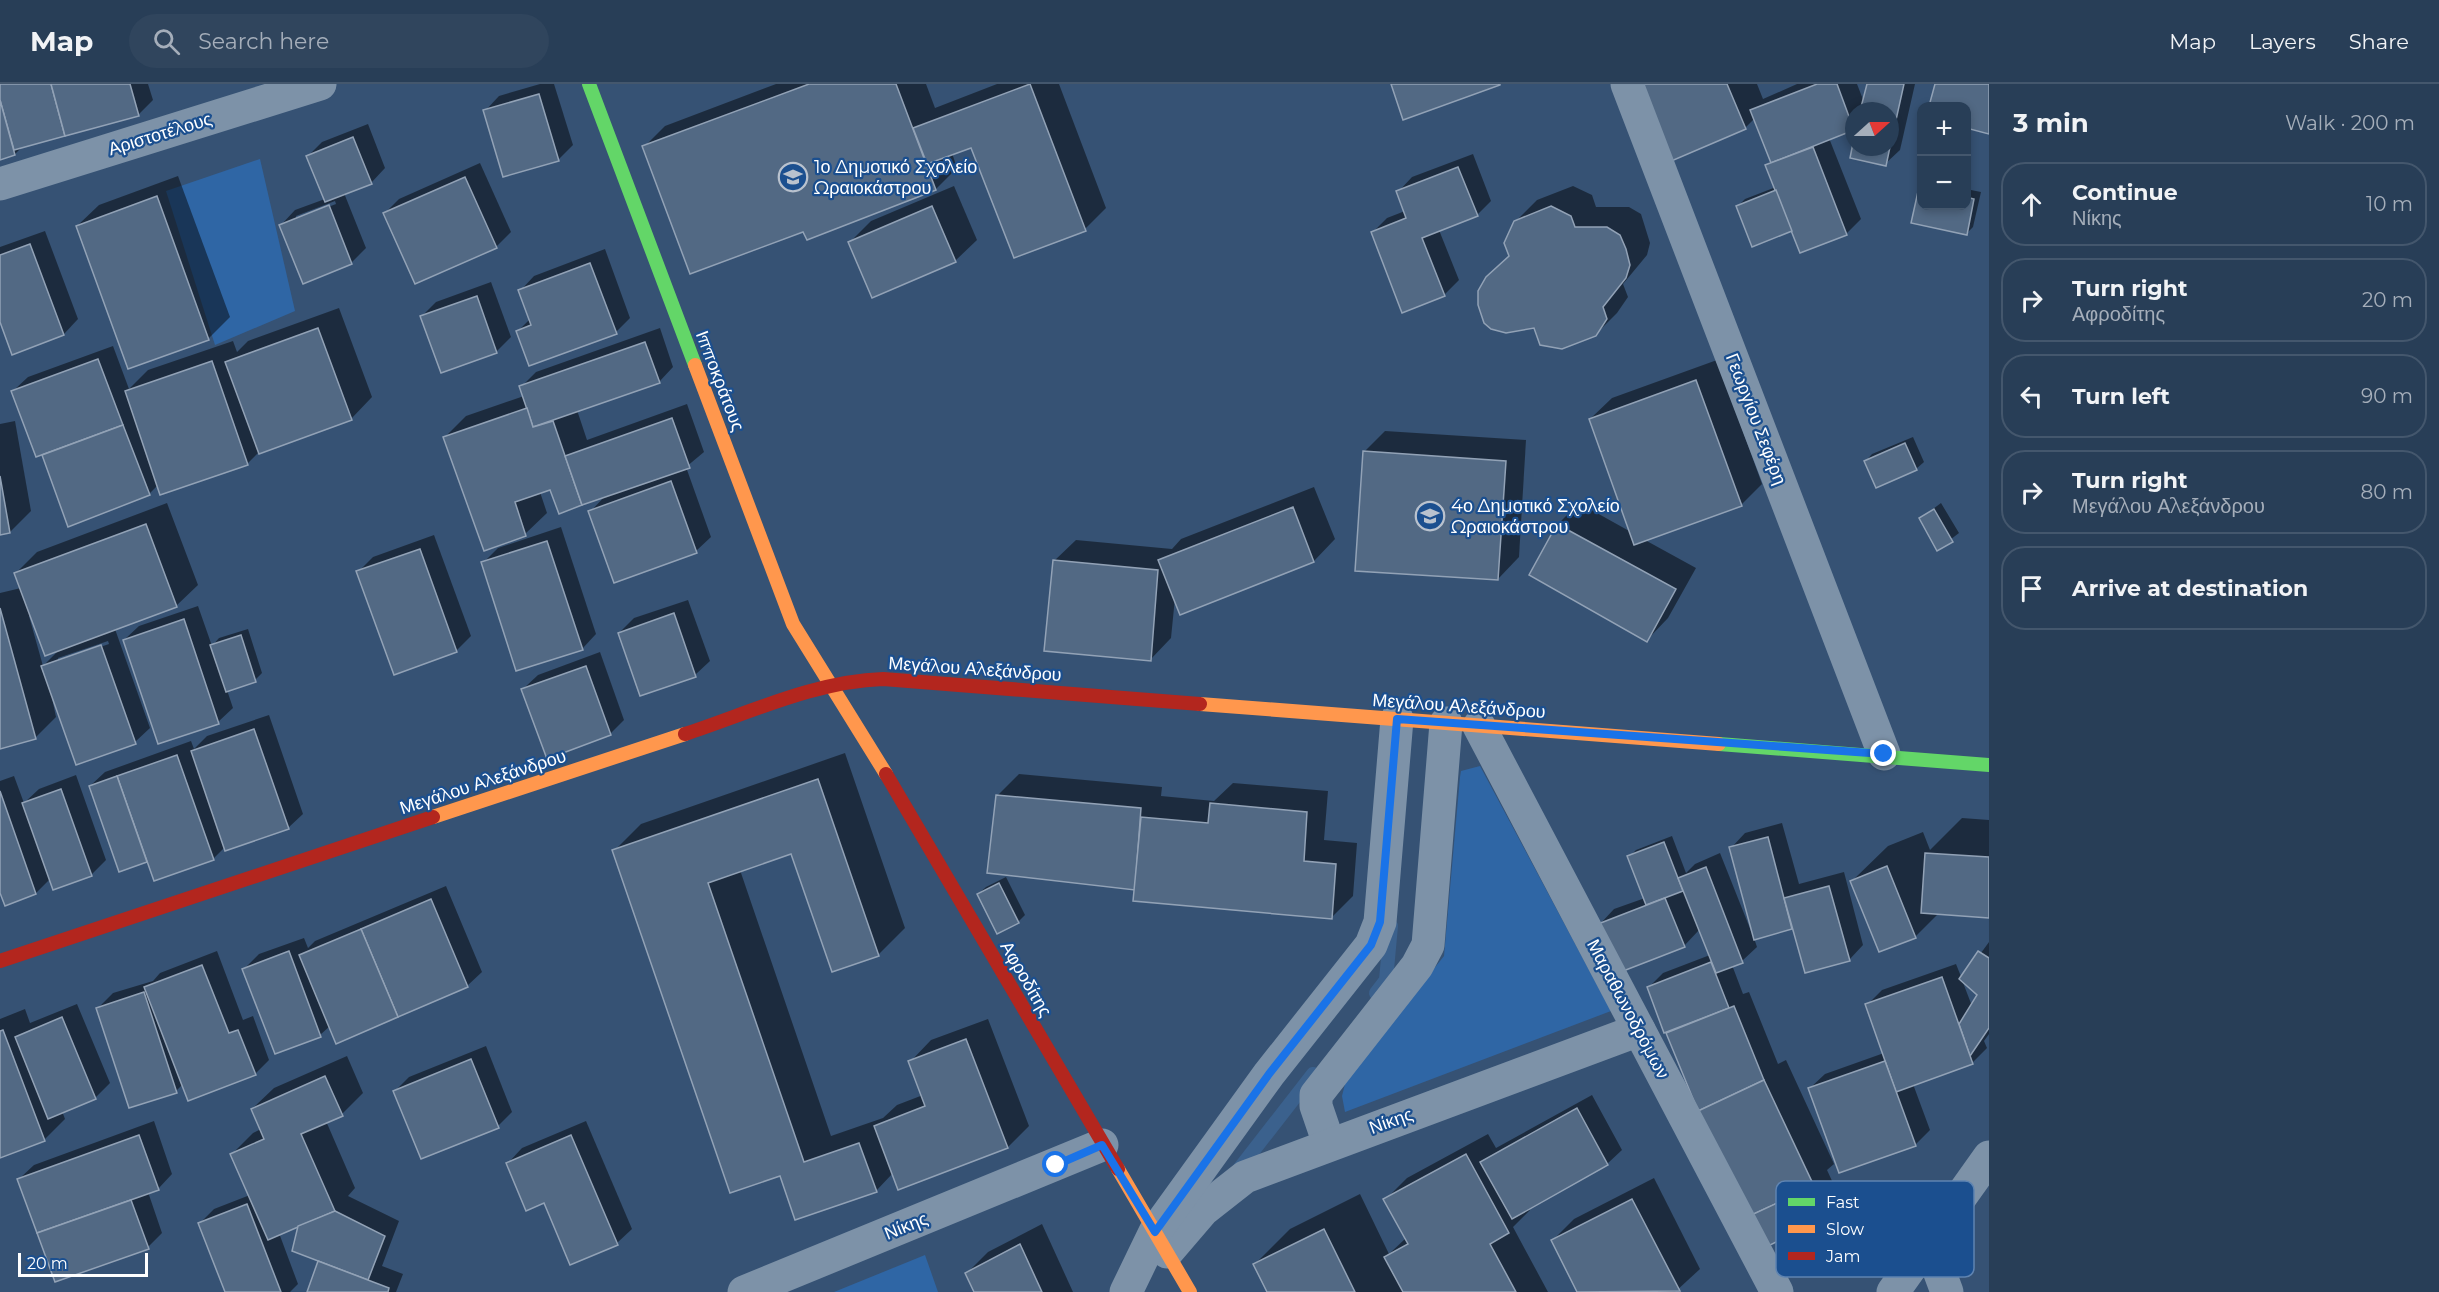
<!DOCTYPE html>
<html lang="en">
<head>
<meta charset="utf-8">
<style>
	body { margin:0; font-family:Montserrat,sans-serif; background:#30455d; color:#f1f3f6 }
	.controls { position:absolute; right:18px; top:18px; display:grid; overflow:hidden; border-radius:12px; box-shadow:0 3px 9px #0003 }
	.controls button { width:54px; height:54px; display:grid; place-items:center; padding:0; border:0; border-bottom:2px solid #44576d; background:#283e57; color:#f1f3f6; font:30px sans-serif }
	.compass { position:absolute; left:1845px; top:18px; width:54px; height:54px; border-radius:50%; background:#283e57; box-shadow:0 3px 9px #0003; rotate:69deg }
	.scale { position:absolute; left:18px; bottom:15px; width:130px; box-sizing:border-box; padding-left:6px; border:3px solid #fff; border-top:0; font-size:16px; line-height:21px; white-space:nowrap; color:#fff; -webkit-text-stroke:4px #1b4f8f; paint-order:stroke }
	.stop { position:absolute; width:18px; height:18px; margin:-14px; border:4px solid #1a73e8; border-radius:50%; background:#fff }
	.stop.end { background:#1a73e8; border-color:#fff; box-shadow:0 2px 6px #0008 }
	.list { margin:0; padding:0; list-style:none }
	h2 { display:flex; justify-content:space-between; align-items:center; height:78px; margin:0; padding:0 24px; font-size:26px }
	h2 small { font-size:20px; font-weight:400; color:#a5aeba }
	.list li { display:grid; grid-template-columns:39px 1fr auto; gap:18px; align-items:center; box-sizing:border-box; height:84px; margin:0 12px 12px; padding:0 12px; border:2px solid #44576d; border-radius:24px }
	.list b { display:block; font-size:22px; white-space:nowrap }
	.list p { margin:0; font-size:20px; white-space:nowrap; color:#a5aeba }
	.list em { font-size:20px; font-style:normal; color:#a5aeba }
	.icon { flex:none; width:33px; height:33px; fill:none; stroke:currentColor; stroke-width:2; stroke-linecap:round; stroke-linejoin:round }
	.map { position:relative; flex:none; width:1989px; height:1208px; overflow:hidden }
	header { display:flex; align-items:center; gap:36px; box-sizing:border-box; height:84px; padding:0 30px; background:#283e57; border-bottom:2px solid #44576d }
	header strong { font-size:28px }
	nav { display:flex; gap:33px; margin-inline-start:auto; font-size:21px }
	.search { width:420px; height:54px; background:#30455d; display:flex; align-items:center; gap:15px; box-sizing:border-box; padding:0 21px; border-radius:33px; color:#a5aeba; font-size:22px }
	main { display:flex }
	aside { flex:1; background:#283e57 }
	.map>svg:first-child { display:block }
	.green { fill:#2f66a5 }
	.shadow { fill:#0007; fill-rule:evenodd }
	.lines { fill:none; stroke-linecap:round; stroke-linejoin:round }
	.stream { stroke:#3b618d; stroke-width:14 }
	.building { fill:#526984; stroke:#92a2b6; stroke-width:1.5 }
	.street { stroke:#7d92a8; stroke-width:33 }
	.fast { stroke:#63d668; stroke-width:14 }
	.slow { stroke:#ff974d; stroke-width:14 }
	.jam { stroke:#b3261e; stroke-width:14 }
	.route { stroke:#1a73e8; stroke-width:8 }
	.labels { text-anchor:middle; stroke-width:4.5; stroke-linejoin:round; paint-order:stroke }
	.street-label { font-size:18px; fill:#fff; stroke:#1b4f8f }
	.poi-label { font-size:18px; fill:#fff; stroke:#1b4f8f; text-anchor:start }
	.key { fill:#1b4f8f; stroke:#5f84b1; stroke-width:1.5 }
	.key-label { font-size:16px; fill:#fff }
</style>
</head>
<body>
<header>
<strong>Map</strong>
<div class="search"><svg class="icon" aria-label="search" viewBox="0 0 24 24"><circle cx="10" cy="10" r="6"/><path d="M15 15l6 6"/></svg>Search here</div>
<nav><a>Map</a><a>Layers</a><a>Share</a></nav>
</header>
<main>
<div class="map">
<svg width="1989" height="1208" viewBox="0 0 1989 1208">
	<rect width="100%" height="100%" fill="#365274"/>
	<g class="green">
		<polygon points="260,75 295,227 215,261 166,107"/>
		<polygon points="1480,682 1611,927 1345,1028 1342,1012 1346,996 1444,872 1460,693 1461,687"/>
		<polygon points="925,1171 938,1208 834,1208"/>
	</g>
	<g class="shadow">
		<polygon points="0,0 148,0 153,16 138,31 22,63 15,70 0,74"/>
		<polygon points="540,0 554,0 573,61 558,76 485,27 499,12"/>
		<polygon points="776,0 926,0 935,24 997,0 1059,0 1106,124 1085,145 972,62 952,69 957,84 936,105 804,146 644,63 665,42"/>
		<polygon points="1640,0 1757,0 1763,15 1797,0 1857,0 1864,18 1868,0 1915,0 1900,66 1885,80 1854,63 1890,63 1890,27 1854,27 1854,45 1829,54 1861,135 1846,150 1792,145 1738,122 1745,115 1776,103 1767,81 1772,76 1755,34 1745,44"/>
		<path d="M368,40l17,44 -14,15 -27,10 22,55 -15,15 -70,-38 14,-15 30,-11 -17,-43 14,-14zM335,117l1,3 -40,15v-3z"/>
		<polygon points="1473,70 1491,117 1477,131 1439,146 1459,196 1444,211 1372,149 1387,134 1405,127 1398,108 1412,93"/>
		<polygon points="480,79 511,148 496,163 385,129 399,115"/>
		<polygon points="178,92 230,233 209,254 129,283 77,142 99,121"/>
		<polygon points="954,102 977,156 955,177 850,158 871,137"/>
		<polygon points="1573,102 1592,111 1596,123 1629,123 1641,130 1650,159 1647,171 1623,200 1628,213 1617,229 1595,251 1510,171 1515,138 1537,116"/>
		<polygon points="1922,102 1922,122 1966,122 1966,105 1981,108 1973,143 1966,150 1913,137"/>
		<polygon points="45,147 78,235 64,250 0,234 0,163"/>
		<polygon points="605,165 630,234 616,248 518,247 530,235 520,207 534,192"/>
		<polygon points="491,198 511,253 496,268 422,232 436,218"/>
		<polygon points="339,224 372,313 351,335 258,369 247,380 159,400 149,410 69,441 42,369 13,307 28,293 113,262 129,305 148,286 233,257 237,268 248,257"/>
		<polygon points="660,244 673,283 659,298 577,326 587,356 687,320 704,368 686,383 711,453 696,467 590,428 606,411 551,404 540,408 547,429 525,450 445,353 466,332 524,312 521,303 536,288"/>
		<polygon points="1717,276 1762,400 1741,421 1645,456 1696,484 1668,534 1647,556 1531,490 1558,440 1579,419 1631,448 1590,335 1612,314"/>
		<polygon points="15,337 31,427 10,448 0,450 0,340"/>
		<polygon points="1385,347 1526,356 1519,473 1498,495 1364,368"/>
		<polygon points="1913,353 1924,378 1916,385 1876,402 1865,378 1872,370"/>
		<polygon points="1314,403 1335,455 1314,477 1181,529 1175,514 1171,554 1150,576 1054,477 1076,456 1172,465 1181,455"/>
		<path d="M167,419l31,82 -22,21 -61,23 35,99 -15,14 -81,-44h-2l4,19 -21,21 -35,9v-154l21,-5 -5,-15 21,-21zM31,531l29,34 -17,17 -14,-50zM108,557l1,3 -51,17v-3z"/>
		<polygon points="1941,419 1959,449 1938,465 1921,434"/>
		<polygon points="561,443 596,550 582,565 483,479 498,464"/>
		<polygon points="434,451 471,552 456,567 358,488 373,473"/>
		<polygon points="688,516 710,577 695,591 619,549 634,534"/>
		<polygon points="198,522 212,562 219,554 248,545 262,589 255,596 227,606 233,624 218,638 124,556 139,542"/>
		<polygon points="600,568 624,636 610,650 523,605 538,591"/>
		<polygon points="269,631 303,730 288,744 225,763 213,775 148,776 120,786 90,702 105,688 191,657 194,665 207,652"/>
		<polygon points="845,669 905,844 878,871 792,768 740,786 831,1052 883,1034 897,1021 923,1011 910,978 931,956 988,935 1029,1042 1008,1063 893,1089 876,1107 781,1090 614,767 641,740"/>
		<polygon points="1019,690 1162,703 1161,712 1214,717 1233,699 1328,707 1324,756 1357,759 1353,812 1332,833 1136,805 997,712"/>
		<polygon points="76,691 106,776 91,791 51,794 36,809 5,820 0,804 0,697 14,692 24,719 39,705"/>
		<polygon points="1962,734 1989,736 1989,833 1939,829 1916,852 1880,866 1852,797 1888,762 1923,748 1930,766"/>
		<polygon points="1782,739 1799,800 1844,788 1863,861 1849,876 1793,843 1754,854 1757,863 1742,877 1732,881 1743,910 1749,908 1778,980 1786,976 1834,1080 1827,1086 1845,1125 1835,1135 1841,1147 1826,1162 1779,1155 1699,1026 1648,904 1663,889 1710,871 1700,845 1684,862 1600,840 1614,825 1645,814 1629,773 1636,766 1672,752 1686,789 1695,780 1720,769 1751,847 1753,846 1731,764 1745,749"/>
		<polygon points="1006,793 1025,831 1018,838 978,810 986,803"/>
		<polygon points="446,802 482,888 467,902 330,942 320,951 275,968 244,885 259,870 304,854 308,864 315,857"/>
		<path d="M1989,858v92l-5,7 3,7 -15,15 -59,21 17,46 -15,15 -105,-57 15,-14 59,-21 -17,-48 15,-15 74,-26 6,15zM1962,896l17,15 -7,11z"/>
		<polygon points="217,867 243,936 253,932 269,976 255,990 183,1000 176,1007 98,924 113,909 153,897 160,889"/>
		<polygon points="77,920 110,999 95,1014 62,1027 65,1035 44,1056 0,1072 0,935 25,925 30,939"/>
		<polygon points="486,962 512,1028 498,1042 394,1008 409,993"/>
		<polygon points="347,972 363,1009 342,1030 326,1037 355,1104 348,1112 399,1137 382,1182 403,1190 396,1208 308,1208 320,1176 300,1140 279,1149 298,1200 290,1208 226,1208 199,1140 214,1125 250,1111 232,1070 253,1049 261,1045 252,1025 274,1004"/>
		<polygon points="1592,1011 1622,1066 1607,1080 1528,1124 1530,1126 1513,1143 1548,1208 1269,1208 1255,1180 1290,1145 1360,1110 1389,1170 1406,1154 1385,1116 1407,1094 1488,1050 1496,1064"/>
		<polygon points="154,1037 172,1090 158,1105 148,1108 162,1149 148,1163 56,1196 19,1095 34,1081"/>
		<polygon points="586,1037 632,1145 617,1159 545,1117 508,1079 522,1064"/>
		<polygon points="1654,1094 1700,1185 1675,1208 1579,1208 1553,1156 1574,1135"/>
		<polygon points="1042,1140 1073,1208 976,1208 967,1189 988,1168"/>
	</g>
	<g class="lines">
		<g class="stream">
			<polyline points="1376,909 1386,896 1391,842"/>
			<polyline points="1236,1089 1313,990"/>
		</g>
	</g>
	<g class="building">
		<polygon points="0,0 51,0 65,52 14,66 0,16"/>
		<polygon points="51,0 130,0 139,32 65,52"/>
		<polygon points="809,0 896,0 936,106 807,156 803,148 690,190 642,62"/>
		<polygon points="1030,0 1086,147 1014,174 971,64 927,80 913,44"/>
		<polygon points="1391,0 1500,0 1500,1 1403,36"/>
		<polygon points="1638,0 1727,0 1746,45 1669,78"/>
		<polygon points="1817,0 1837,0 1854,46 1771,79 1750,26"/>
		<polygon points="1867,0 1904,0 1890,63 1890,27 1860,27"/>
		<polygon points="1935,0 1989,0 1989,50 1966,44 1966,22 1929,22"/>
		<polygon points="539,10 559,77 503,93 483,26"/>
		<polygon points="0,16 15,71 0,76"/>
		<polygon points="353,53 372,100 325,118 306,72"/>
		<polygon points="1854,54 1854,63 1890,63 1886,82 1850,74"/>
		<polygon points="1813,63 1847,151 1800,169 1765,81"/>
		<polygon points="1458,83 1478,132 1422,154 1445,212 1402,229 1371,148 1406,134 1396,107"/>
		<polygon points="465,93 497,164 415,200 383,129"/>
		<polygon points="1919,103 1922,103 1922,122 1966,122 1966,113 1974,115 1967,151 1911,139"/>
		<polygon points="1776,106 1792,147 1752,163 1736,122"/>
		<polygon points="157,112 209,256 128,285 76,142"/>
		<polygon points="329,121 352,180 303,200 279,141"/>
		<polygon points="932,122 956,178 872,214 848,158"/>
		<polygon points="1551,122 1571,132 1575,143 1607,143 1620,151 1626,165 1630,181 1626,194 1603,223 1607,235 1596,252 1562,265 1540,261 1534,244 1506,249 1491,245 1484,239 1478,221 1478,207 1486,193 1509,172 1504,159 1514,137"/>
		<polygon points="30,160 64,251 12,271 0,238 0,171"/>
		<polygon points="590,179 617,250 529,282 516,247 531,241 518,206"/>
		<polygon points="477,212 497,269 441,289 420,232"/>
		<polygon points="318,244 352,336 259,370 225,278"/>
		<polygon points="645,258 660,299 533,343 519,302"/>
		<polygon points="98,275 123,341 36,373 11,307"/>
		<polygon points="212,277 248,381 160,411 125,307"/>
		<polygon points="1696,296 1742,422 1634,461 1589,335"/>
		<polygon points="527,324 533,343 553,337 582,421 559,430 550,406 515,418 526,452 484,467 443,353"/>
		<polygon points="672,334 690,384 582,421 565,372"/>
		<polygon points="123,341 150,411 68,443 42,371"/>
		<polygon points="1905,359 1917,386 1876,404 1864,377"/>
		<polygon points="1363,367 1506,377 1498,496 1355,487"/>
		<polygon points="0,392 10,449 0,451"/>
		<polygon points="671,397 697,469 614,499 588,427"/>
		<polygon points="1293,423 1314,478 1180,531 1158,476"/>
		<polygon points="1934,425 1953,458 1937,467 1919,434"/>
		<polygon points="146,440 177,523 45,572 14,489"/>
		<polygon points="1557,440 1676,505 1647,558 1529,491"/>
		<polygon points="547,457 583,566 516,587 481,478"/>
		<polygon points="420,465 457,568 394,591 356,487"/>
		<polygon points="1053,476 1158,486 1151,577 1044,567"/>
		<polygon points="0,524 36,655 0,665"/>
		<polygon points="674,529 696,593 640,612 618,549"/>
		<polygon points="184,535 219,640 158,660 123,556"/>
		<polygon points="241,551 256,598 226,608 210,561"/>
		<polygon points="101,561 136,660 76,681 41,582"/>
		<polygon points="586,582 611,651 547,675 521,605"/>
		<polygon points="254,645 289,745 225,767 191,667"/>
		<polygon points="177,671 214,776 154,797 117,692"/>
		<polygon points="117,692 147,778 119,788 89,702"/>
		<polygon points="818,695 879,872 832,888 791,770 708,799 804,1078 859,1059 877,1108 795,1136 780,1092 730,1109 612,766"/>
		<polygon points="61,705 92,792 53,806 22,719"/>
		<polygon points="0,707 36,810 5,822 0,809"/>
		<polygon points="996,711 1141,724 1135,806 987,789"/>
		<polygon points="1210,719 1307,728 1304,777 1336,780 1332,835 1133,817 1141,733 1208,739"/>
		<polygon points="1768,753 1792,845 1754,856 1729,763"/>
		<polygon points="1664,758 1683,807 1646,821 1627,772"/>
		<polygon points="1925,769 1989,773 1989,834 1921,829"/>
		<polygon points="1887,782 1916,854 1879,868 1850,797"/>
		<polygon points="1706,783 1743,879 1716,889 1678,794"/>
		<polygon points="999,799 1019,839 997,850 977,810"/>
		<polygon points="1829,802 1850,877 1805,889 1784,814"/>
		<polygon points="1665,814 1685,863 1618,889 1598,840"/>
		<polygon points="431,815 468,903 398,933 361,845"/>
		<polygon points="361,845 398,933 336,960 299,871"/>
		<polygon points="289,867 321,953 275,970 242,885"/>
		<polygon points="1978,867 1989,874 1989,944 1970,972 1959,940 1977,911 1959,895"/>
		<polygon points="1711,878 1729,924 1664,949 1647,903"/>
		<polygon points="202,881 229,949 238,946 256,991 188,1017 144,903"/>
		<polygon points="1942,893 1973,980 1896,1008 1865,920"/>
		<polygon points="144,908 177,1009 129,1024 96,924"/>
		<polygon points="1734,922 1764,996 1698,1027 1666,949"/>
		<polygon points="62,933 96,1015 48,1035 15,953"/>
		<polygon points="3,946 45,1057 0,1074 0,947"/>
		<polygon points="966,955 1008,1064 898,1106 874,1042 925,1022 908,977"/>
		<polygon points="471,975 499,1044 421,1075 393,1007"/>
		<polygon points="1885,977 1916,1062 1839,1089 1808,1004"/>
		<polygon points="325,992 343,1032 301,1050 335,1127 268,1156 230,1070 264,1055 251,1025"/>
		<polygon points="1764,996 1814,1102 1747,1133 1698,1027"/>
		<polygon points="1577,1024 1608,1081 1512,1135 1480,1078"/>
		<polygon points="139,1051 159,1106 37,1149 17,1095"/>
		<polygon points="571,1051 618,1161 570,1181 544,1119 526,1127 506,1079"/>
		<polygon points="1466,1070 1509,1149 1490,1160 1516,1208 1403,1208 1384,1173 1408,1160 1383,1115"/>
		<polygon points="1814,1102 1831,1141 1819,1146 1827,1163 1789,1180 1778,1157 1762,1165 1747,1133"/>
		<polygon points="1632,1115 1680,1207 1577,1208 1551,1156"/>
		<polygon points="131,1116 149,1165 55,1198 37,1149"/>
		<polygon points="247,1120 281,1208 225,1208 198,1139"/>
		<polygon points="335,1127 385,1152 368,1196 292,1167 298,1142"/>
		<polygon points="1324,1145 1355,1208 1267,1208 1253,1180"/>
		<polygon points="1020,1160 1042,1208 974,1208 965,1189"/>
		<polygon points="318,1177 389,1204 388,1208 307,1208"/>
	</g>
	<g class="lines">
		<g class="street">
			<polyline points="1627,0 1884,670"/>
			<polyline points="0,100 320,0"/>
			<polyline points="1479,642 1777,1208"/>
			<polyline points="1329,1060 1316,1022 1316,1011 1417,882 1428,861 1446,639"/>
			<polyline points="1928,1157 1947,1208"/>
			<polyline points="1167,1168 1203,1126 1245,1093 1639,946"/>
			<polyline points="744,1208 1102,1061"/>
			<polyline points="1126,1208 1155,1148 1269,990 1371,861 1380,838 1397,635"/>
			<polyline points="1893,1208 1989,1073"/>
		</g>
		<g class="fast">
			<polyline points="589,0 695,281"/>
			<polyline points="1719,660 1989,681"/>
		</g>
		<g class="slow">
			<polyline points="695,281 793,540 886,690"/>
			<polyline points="1200,620 1719,660"/>
			<polyline points="433,733 685,650"/>
			<polyline points="1118,1085 1190,1208"/>
		</g>
		<g class="jam">
			<path d="M685,650c64,-21 131,-53 198,-55l317,25"/>
			<polyline points="886,690 1118,1085"/>
			<polyline points="0,877 433,733"/>
		</g>
	</g>
	<g class="lines">
		<polyline class="route" points="1056,1081 1102,1061 1155,1148 1269,990 1371,861 1380,838 1397,635 1884,670"/>
	</g>
	<defs>
		<g id="school-ring" transform="scale(1.5)"><circle r="9.5" fill="#1b4f8f" stroke="#b9c2ce" stroke-width="1.5"/><path d="M0-5L7-2L0 1L-7-2ZM-4 1L0 2.5L4 1V4Q0 6-4 4Z" fill="#b9c2ce"/></g>
	</defs>
	<g fill-rule="evenodd">
		<use href="#school-ring" x="793" y="93"/>
		<use href="#school-ring" x="1430" y="432"/>
	</g>
	<g class="labels">
		<g class="street-label">
			<text transform="translate(160 50) rotate(-17)" y="6">Αριστοτέλους</text>
			<text transform="translate(720 297) rotate(69)" y="6">Ιπποκράτους</text>
			<text transform="translate(1756 335) rotate(69)" y="6">Γεωργίου Σεφέρη</text>
			<text transform="translate(975 585) rotate(4)" y="6">Μεγάλου Αλεξάνδρου</text>
			<text transform="translate(1459 622) rotate(4)" y="6">Μεγάλου Αλεξάνδρου</text>
			<text transform="translate(483 698) rotate(-18)" y="6">Μεγάλου Αλεξάνδρου</text>
			<text transform="translate(1026 895) rotate(60)" y="6">Αφροδίτης</text>
			<text transform="translate(1628 925) rotate(62)" y="6">Μαραθωνοδρόμων</text>
			<text transform="translate(1391 1037) rotate(-20)" y="6">Νίκης</text>
			<text transform="translate(906 1142) rotate(-22)" y="6">Νίκης</text>
		</g>
		<g class="poi-label">
			<text x="814" y="89">1ο Δημοτικό Σχολείο<tspan x="814" dy="21">Ωραιοκάστρου</tspan></text>
			<text x="1451" y="428">4ο Δημοτικό Σχολείο<tspan x="1451" dy="21">Ωραιοκάστρου</tspan></text>
		</g>
	</g>
	<rect x="1776" y="1097" width="198" height="96" rx="9" class="key"/>
	<rect x="1788" y="1114" width="27" height="8" fill="#63d668"/>
	<rect x="1788" y="1141" width="27" height="8" fill="#ff974d"/>
	<rect x="1788" y="1168" width="27" height="8" fill="#b3261e"/>
	<g class="key-label">
		<text x="1826" y="1124">Fast</text>
		<text x="1826" y="1151">Slow</text>
		<text x="1826" y="1178">Jam</text>
	</g>
</svg>
<div class="controls">
<button>+</button>
<button>−</button>
</div>
<svg class="compass" viewBox="-18 -18 36 36"><path d="M0-13l5 13h-10z" fill="#e53935"/><path d="M0 13l5-13h-10z" fill="#a5aeba"/></svg>
<div class="scale">20 m</div>
<div class="stop" style="left:1056px;top:1081px"></div>
<div class="stop end" style="left:1884px;top:670px"></div>
</div>
<aside>
<h2>3 min<small>Walk · 200 m</small></h2>
<ul class="list">
<li><svg class="icon" aria-label="ahead" viewBox="0 0 24 24"><path d="M12 20V5M6 11l6-6 6 6"/></svg><div><b>Continue</b><p>Νίκης</p></div><em>10 m</em></li>
<li><svg class="icon" aria-label="right" viewBox="0 0 24 24"><path d="M7 20v-9h11M14 6l5 5-5 5"/></svg><div><b>Turn right</b><p>Αφροδίτης</p></div><em>20 m</em></li>
<li><svg class="icon" aria-label="left" viewBox="0 0 24 24"><path d="M17 20v-9H6M10 6l-5 5 5 5"/></svg><div><b>Turn left</b></div><em>90 m</em></li>
<li><svg class="icon" aria-label="right" viewBox="0 0 24 24"><path d="M7 20v-9h11M14 6l5 5-5 5"/></svg><div><b>Turn right</b><p>Μεγάλου Αλεξάνδρου</p></div><em>80 m</em></li>
<li><svg class="icon" aria-label="arrive" viewBox="0 0 24 24"><path d="M6 21V4h12l-3 4 3 4H6"/></svg><div><b>Arrive at destination</b></div></li>
</ul>
</aside>
</main>
</body>
</html>
